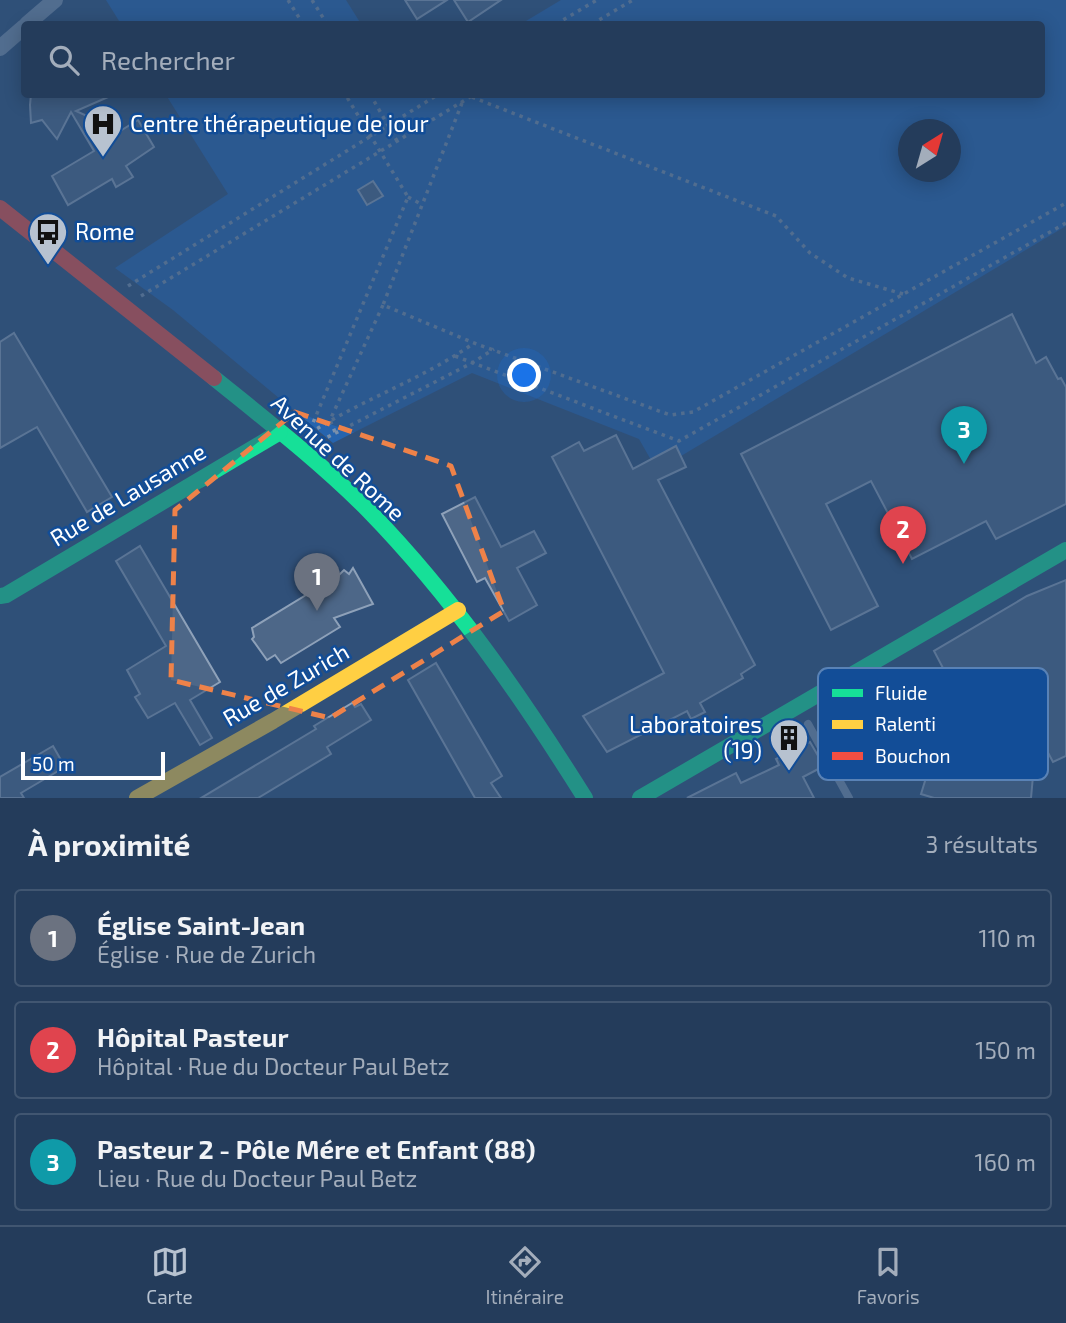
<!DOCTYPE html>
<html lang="fr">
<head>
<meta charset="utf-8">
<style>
	body { margin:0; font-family:"Exo 2",sans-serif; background:#304764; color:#f1f3f6 }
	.compass { position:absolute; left:898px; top:119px; width:63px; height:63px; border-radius:50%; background:#243c5b; box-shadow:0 4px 18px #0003; rotate:37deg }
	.scale { position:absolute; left:21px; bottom:18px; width:144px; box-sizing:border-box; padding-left:7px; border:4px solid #fff; border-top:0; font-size:19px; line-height:24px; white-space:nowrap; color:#fff; -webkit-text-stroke:5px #124d97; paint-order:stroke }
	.you { position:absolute; left:525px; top:376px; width:24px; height:24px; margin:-18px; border:5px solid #fff; border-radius:50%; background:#1a73e8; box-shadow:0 0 0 10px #1a73e833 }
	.badge { display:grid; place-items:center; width:46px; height:46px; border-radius:50%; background:#b7c2d0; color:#fff; font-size:23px; font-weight:700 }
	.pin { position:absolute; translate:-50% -58px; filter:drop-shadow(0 2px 4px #0008) }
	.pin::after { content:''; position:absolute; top:37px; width:24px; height:21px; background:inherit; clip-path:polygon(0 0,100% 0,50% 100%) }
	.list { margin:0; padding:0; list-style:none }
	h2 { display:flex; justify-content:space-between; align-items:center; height:91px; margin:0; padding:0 28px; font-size:30px }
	h2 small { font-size:23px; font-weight:400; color:#a3adbb }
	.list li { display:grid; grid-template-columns:46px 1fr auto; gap:21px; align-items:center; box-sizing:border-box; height:98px; margin:0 14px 14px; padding:0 14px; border:2px solid #415671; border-radius:7px }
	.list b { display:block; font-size:26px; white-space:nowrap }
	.list p { margin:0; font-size:23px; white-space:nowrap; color:#a3adbb }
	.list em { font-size:23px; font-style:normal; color:#a3adbb }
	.icon { flex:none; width:38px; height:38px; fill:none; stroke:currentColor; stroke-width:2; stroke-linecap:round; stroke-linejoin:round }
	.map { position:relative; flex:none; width:1066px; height:798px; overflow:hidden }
	.search { position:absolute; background:#243c5b; box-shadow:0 4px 18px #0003; left:21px; right:21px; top:21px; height:77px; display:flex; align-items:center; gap:18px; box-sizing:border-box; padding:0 24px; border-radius:7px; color:#a3adbb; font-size:26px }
	.sheet { height:427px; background:#243c5b }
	nav { display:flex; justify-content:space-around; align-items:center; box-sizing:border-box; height:98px; border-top:2px solid #415671; background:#243c5b; font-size:19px; color:#a3adbb }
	nav a { display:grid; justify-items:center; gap:4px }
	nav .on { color:#b7c2d0 }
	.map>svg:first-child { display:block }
	.green { fill:#2664ae; fill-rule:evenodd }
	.building { fill:#4d6788; stroke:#8ea1b9; stroke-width:2 }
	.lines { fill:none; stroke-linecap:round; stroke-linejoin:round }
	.path { stroke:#7a90ab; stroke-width:3.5; stroke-dasharray:3.5 5; stroke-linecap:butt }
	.lane { stroke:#7a90ab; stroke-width:8 }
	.street { stroke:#7a90ab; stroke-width:16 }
	.fast { stroke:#16e098; stroke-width:16 }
	.slow { stroke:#ffcf43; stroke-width:16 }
	.jam { stroke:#f24e42; stroke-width:16 }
	.marked { fill:none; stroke:#ee8249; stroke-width:5; stroke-dasharray:14 9; stroke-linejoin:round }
	.labels { text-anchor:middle; stroke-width:5; stroke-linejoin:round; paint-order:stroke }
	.poi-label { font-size:23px; fill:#fff; stroke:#124d97; text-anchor:start }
	.street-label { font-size:23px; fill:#fff; stroke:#124d97 }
	.key { fill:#124d97; stroke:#5982b6; stroke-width:2 }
	.key-label { font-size:19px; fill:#fff }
</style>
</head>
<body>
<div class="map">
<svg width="1066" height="798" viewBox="0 0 1066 798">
	<rect width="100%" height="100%" fill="#305079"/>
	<g class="green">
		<polygon points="106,0 346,0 361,24 121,24"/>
		<path d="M561,0h505v226l-385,230 -5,-9 -25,13 -12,-21 -167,-66 -139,70 -160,-133 -58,-42 113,-74 -62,-99 876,-1v-70h-521zM908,130h42v42h-42z"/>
	</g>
	<g class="building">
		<polygon points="405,0 447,0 417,19"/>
		<polygon points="454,0 501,0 468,22"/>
		<polygon points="31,94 115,94 76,111 98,121 97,125 117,133 138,120 154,147 126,166 133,177 116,187 112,179 68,205 52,176 94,151 71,112 57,139 42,120 31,123 30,105"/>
		<polygon points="373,181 383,196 367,205 358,190"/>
		<polygon points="1012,314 1036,363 1046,357 1058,379 1061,378 1066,387 1066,504 996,539 986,521 912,559 871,481 826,504 878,606 831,630 741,454"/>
		<polygon points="14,333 112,497 87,512 37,427 0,448 0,342"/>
		<polygon points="616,435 633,469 676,446 686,467 658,480 755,665 741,674 743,678 700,703 705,712 691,719 687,711 607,752 583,716 664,673 552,457 579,442 584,451"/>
		<polygon points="475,497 501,547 534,531 546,553 517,568 537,605 509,621 485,578 477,582 442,514"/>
		<polygon points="140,546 220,682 190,700 212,738 200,745 175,703 148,718 135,697 140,694 127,670 166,646 116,561"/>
		<polygon points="353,568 373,604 334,618 340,627 281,663 275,655 267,660 252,639 254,637 252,628 324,584 334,575 336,578 344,570 349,574"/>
		<polygon points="1066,580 1066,756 1053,762 1037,732 1031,798 934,798 921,794 941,729 889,755 890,756 876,764 871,756 846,769 840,757 835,760 822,736 872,710 870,706 890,695 883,682 897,673 905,688 943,668 934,651 1027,596"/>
		<polygon points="436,663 502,776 491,783 501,798 475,798 408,680"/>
		<polygon points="352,703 355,707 361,704 371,720 327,747 331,754 258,798 201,798 316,729 314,726"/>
		<polygon points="810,742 824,766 803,777 814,798 687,798 736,773 741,783 779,765 776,759"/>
		<polygon points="53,746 65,767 21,793 24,798 0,798 0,777"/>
	</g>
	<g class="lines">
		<g class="path">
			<polyline points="288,0 303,24"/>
			<polyline points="312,0 327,24"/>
			<polyline points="556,24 597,0"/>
			<polyline points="592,24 633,0"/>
			<polyline points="370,94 397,141"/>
			<polyline points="464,94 776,216 810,253 848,278 903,294"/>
			<polyline points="462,103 383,305 474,343 670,415 693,412 1066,203"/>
			<polyline points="408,197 421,204"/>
			<polyline points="128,286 439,94"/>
			<polyline points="141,296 475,94"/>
			<polyline points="455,356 679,441 1066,223"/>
			<polyline points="310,430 408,197 345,94"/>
			<polyline points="335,432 330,420 383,305"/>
			<path d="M310,433c53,-34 113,-54 164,-90"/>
			<polyline points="320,441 472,363 494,349"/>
			<polyline points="848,702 857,718"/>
		</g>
		<polyline class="lane" points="808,724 849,798"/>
		<g class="street">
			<polyline points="27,24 55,0"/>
			<polyline points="0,48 24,27"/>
		</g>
		<g class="fast">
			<path d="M214,378c52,42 106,84 154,132 84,86 153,186 217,288"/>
			<polyline points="0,596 6,595 280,432"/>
			<polyline points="640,798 1066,550"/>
		</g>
		<polyline class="slow" points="137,798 273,721 458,610"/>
		<polyline class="jam" points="0,208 214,378"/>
	</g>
	<path d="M0 0H1066V798H0ZM295,412l156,54 53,145 -174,107 -159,-38 4,-170z" fill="#305079" fill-opacity=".55" fill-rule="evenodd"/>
	<path class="marked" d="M295,412l156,54 53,145 -174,107 -159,-38 4,-170z"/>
	<defs>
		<g id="hospital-pin" transform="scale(2.0125)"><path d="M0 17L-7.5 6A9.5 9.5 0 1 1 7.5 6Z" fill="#b7c2d0" stroke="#124d97"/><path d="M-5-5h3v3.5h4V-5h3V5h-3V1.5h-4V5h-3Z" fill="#111"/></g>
		<g id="bus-pin" transform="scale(2.0125)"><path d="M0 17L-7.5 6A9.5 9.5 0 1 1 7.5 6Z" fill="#b7c2d0" stroke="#124d97"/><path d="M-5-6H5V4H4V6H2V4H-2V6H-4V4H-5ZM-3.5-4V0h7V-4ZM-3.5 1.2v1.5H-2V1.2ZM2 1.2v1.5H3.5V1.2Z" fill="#111"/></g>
		<g id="building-pin" transform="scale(2.0125)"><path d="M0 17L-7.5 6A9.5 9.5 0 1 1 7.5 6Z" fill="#b7c2d0" stroke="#124d97"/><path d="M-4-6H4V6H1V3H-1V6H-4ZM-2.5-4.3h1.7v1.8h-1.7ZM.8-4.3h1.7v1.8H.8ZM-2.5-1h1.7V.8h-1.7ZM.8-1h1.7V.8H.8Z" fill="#111"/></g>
	</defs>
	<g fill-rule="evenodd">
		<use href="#hospital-pin" x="103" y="124"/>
		<use href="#bus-pin" x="48" y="232"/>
		<use href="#building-pin" x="789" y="738"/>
	</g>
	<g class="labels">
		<g class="poi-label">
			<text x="130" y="132">Centre thérapeutique de jour</text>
			<text x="75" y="240">Rome</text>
			<text x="762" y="733" text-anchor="end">Laboratoires<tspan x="762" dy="26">(19)</tspan></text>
		</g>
		<g class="street-label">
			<text transform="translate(338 458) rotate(43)" y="8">Avenue de Rome</text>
			<text transform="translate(128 495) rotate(-31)" y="8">Rue de Lausanne</text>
			<text transform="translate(286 685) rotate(-30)" y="8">Rue de Zurich</text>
		</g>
	</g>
	<rect x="818" y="668" width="230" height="112" rx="10" class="key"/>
	<rect x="832" y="689" width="31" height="8" fill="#16e098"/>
	<rect x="832" y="720" width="31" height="9" fill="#ffcf43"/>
	<rect x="832" y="752" width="31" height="8" fill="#f24e42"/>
	<g class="key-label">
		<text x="875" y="700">Fluide</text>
		<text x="875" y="731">Ralenti</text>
		<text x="875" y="763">Bouchon</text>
	</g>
</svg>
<svg class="compass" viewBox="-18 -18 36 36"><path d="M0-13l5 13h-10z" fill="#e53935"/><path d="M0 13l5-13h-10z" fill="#a3adbb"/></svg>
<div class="scale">50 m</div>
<div class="you"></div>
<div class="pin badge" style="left:317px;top:611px;background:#6b7280">1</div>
<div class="pin badge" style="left:903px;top:564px;background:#e0444e">2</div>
<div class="pin badge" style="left:964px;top:464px;background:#0f9aa8">3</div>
<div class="search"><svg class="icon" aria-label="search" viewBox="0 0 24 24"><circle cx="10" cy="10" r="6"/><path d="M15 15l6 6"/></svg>Rechercher</div>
</div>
<section class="sheet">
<h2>À proximité<small>3 résultats</small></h2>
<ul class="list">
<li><span class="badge" style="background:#6b7280">1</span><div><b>Église Saint-Jean</b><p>Église · Rue de Zurich</p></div><em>110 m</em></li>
<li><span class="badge" style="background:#e0444e">2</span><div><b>Hôpital Pasteur</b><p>Hôpital · Rue du Docteur Paul Betz</p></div><em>150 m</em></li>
<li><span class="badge" style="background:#0f9aa8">3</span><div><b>Pasteur 2 - Pôle Mére et Enfant (88)</b><p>Lieu · Rue du Docteur Paul Betz</p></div><em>160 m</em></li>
</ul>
</section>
<nav>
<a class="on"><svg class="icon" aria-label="map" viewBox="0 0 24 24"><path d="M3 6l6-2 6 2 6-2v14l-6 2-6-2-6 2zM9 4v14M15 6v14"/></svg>Carte</a>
<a><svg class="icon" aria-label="directions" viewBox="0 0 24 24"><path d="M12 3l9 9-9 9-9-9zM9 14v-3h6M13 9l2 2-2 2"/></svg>Itinéraire</a>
<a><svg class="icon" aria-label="saved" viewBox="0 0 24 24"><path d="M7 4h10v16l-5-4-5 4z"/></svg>Favoris</a>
</nav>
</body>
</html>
